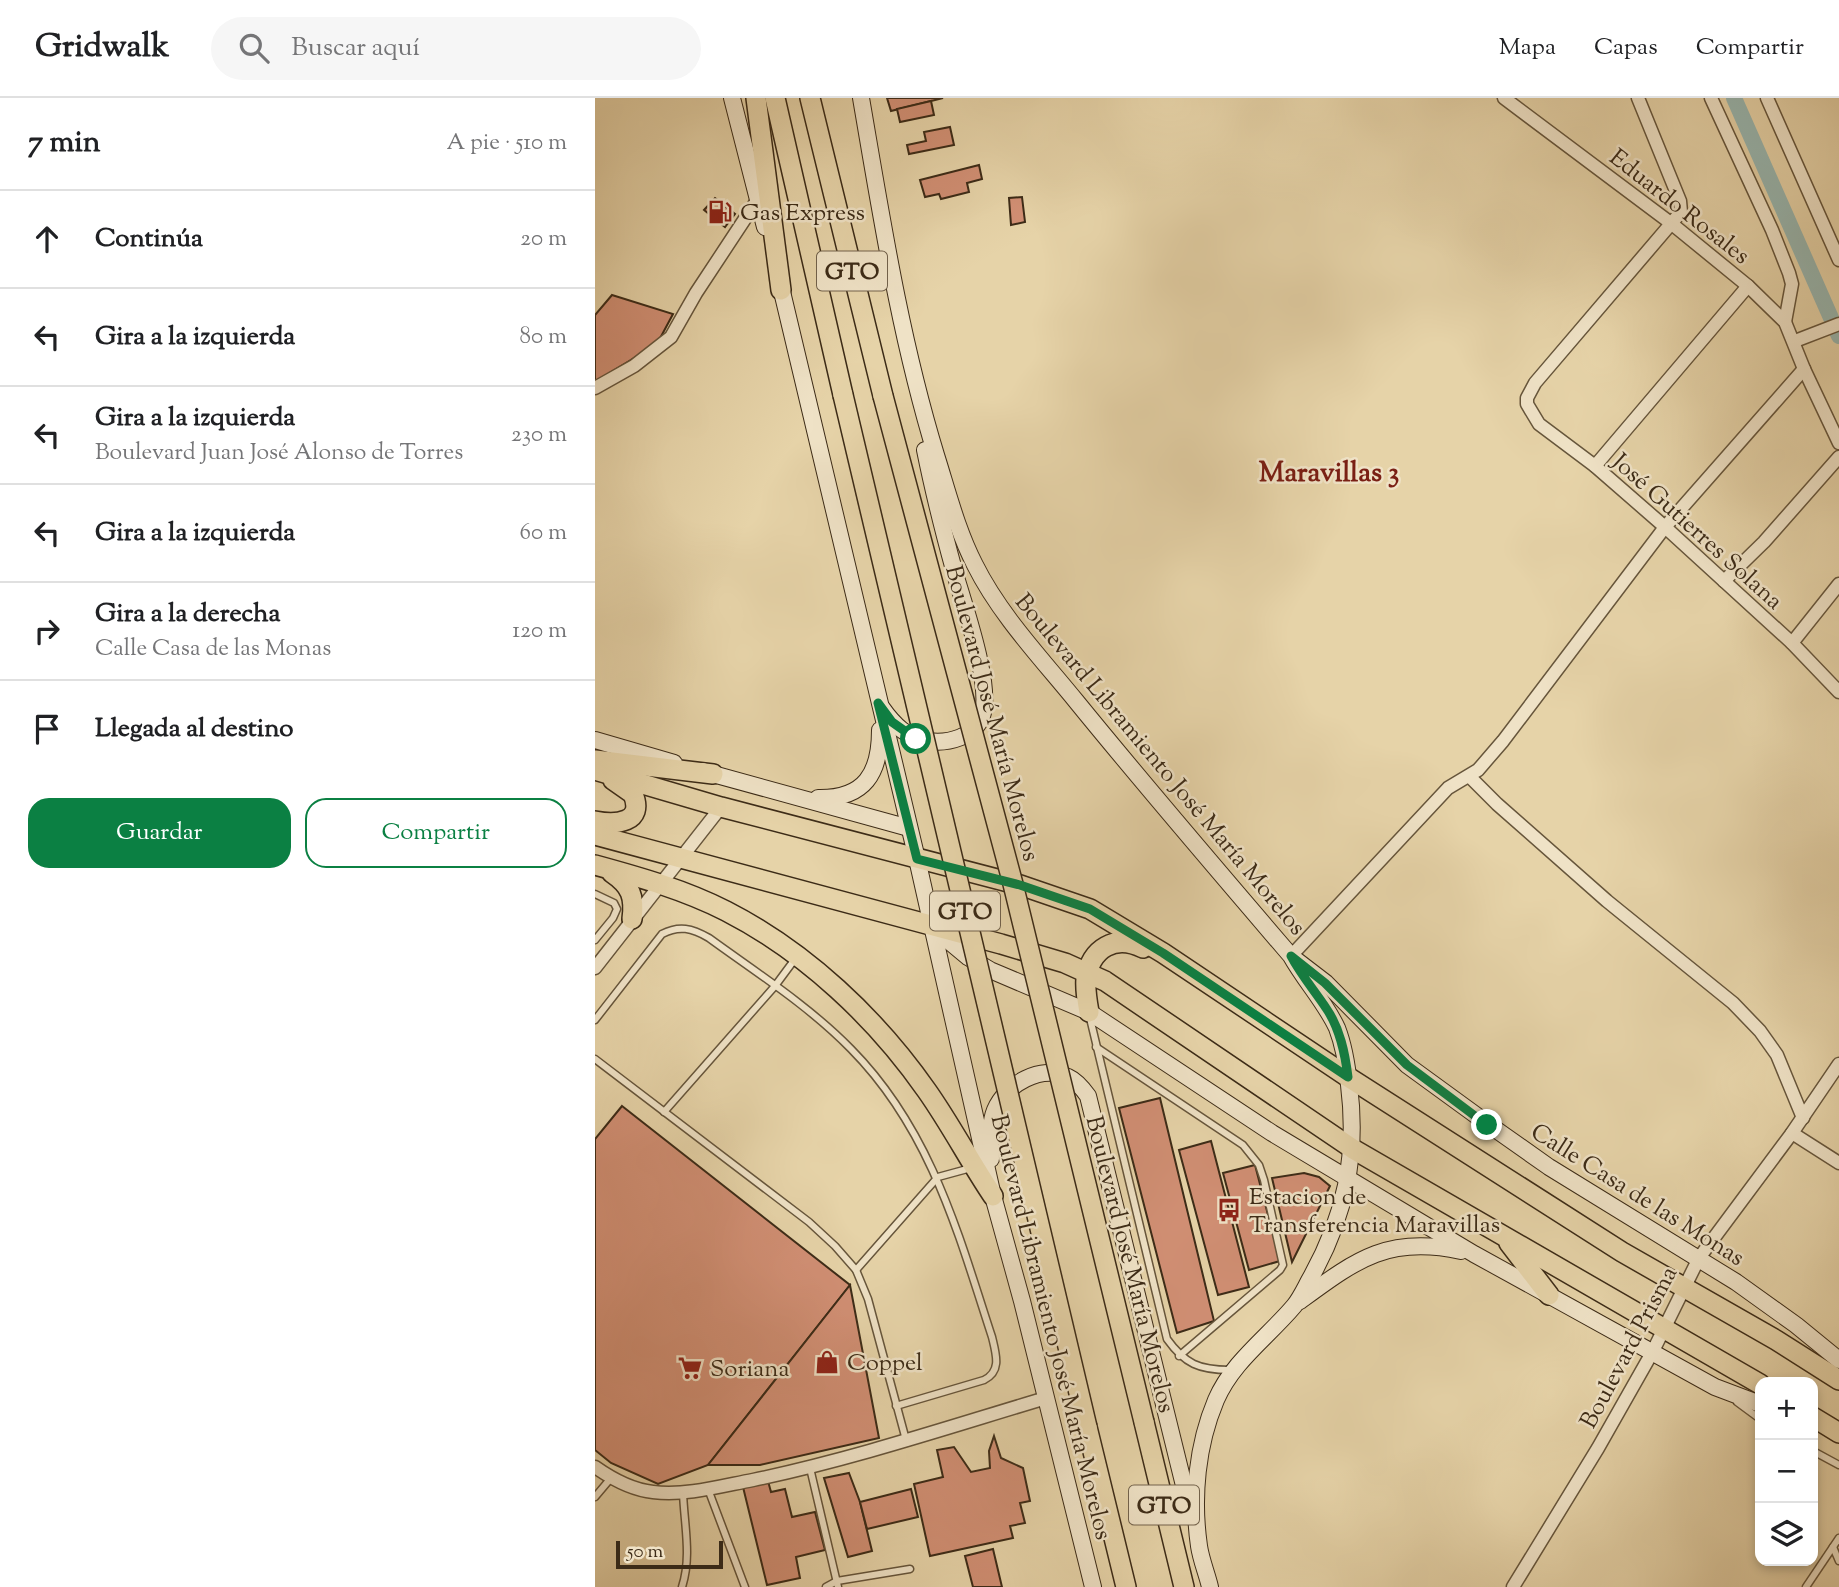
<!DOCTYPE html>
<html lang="es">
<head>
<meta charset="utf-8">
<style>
	body { margin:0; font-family:"Sorts Mill Goudy",serif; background:#f6f6f6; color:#202124 }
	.controls { position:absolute; right:21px; bottom:21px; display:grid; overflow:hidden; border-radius:14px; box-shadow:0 4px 10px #0003 }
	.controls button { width:63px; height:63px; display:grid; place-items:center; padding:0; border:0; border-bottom:2px solid #e0e0e0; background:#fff; color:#202124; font:35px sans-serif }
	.scale { position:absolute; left:21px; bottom:18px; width:107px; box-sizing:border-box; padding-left:7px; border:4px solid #3c2b17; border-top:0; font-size:19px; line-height:24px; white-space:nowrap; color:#3c2b17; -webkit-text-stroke:5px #efe2c6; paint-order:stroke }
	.stop { position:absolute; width:21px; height:21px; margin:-16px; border:5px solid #0b8043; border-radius:50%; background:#fff }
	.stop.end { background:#0b8043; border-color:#fff; box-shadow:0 2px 7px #0008 }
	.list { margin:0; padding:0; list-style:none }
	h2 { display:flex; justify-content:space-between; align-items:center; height:91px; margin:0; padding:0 28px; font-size:30px }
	h2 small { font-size:23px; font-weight:400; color:#757577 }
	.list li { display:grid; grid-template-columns:46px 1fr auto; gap:21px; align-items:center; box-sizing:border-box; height:98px; padding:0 28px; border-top:2px solid #e0e0e0 }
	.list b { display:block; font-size:26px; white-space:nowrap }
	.list p { margin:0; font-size:23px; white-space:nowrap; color:#757577 }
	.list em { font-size:23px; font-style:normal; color:#757577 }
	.actions { display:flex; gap:14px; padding:21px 28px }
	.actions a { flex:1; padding:16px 0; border:2px solid #0b8043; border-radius:21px; text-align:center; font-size:24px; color:#0b8043 }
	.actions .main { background:#0b8043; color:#fff }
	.icon { flex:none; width:38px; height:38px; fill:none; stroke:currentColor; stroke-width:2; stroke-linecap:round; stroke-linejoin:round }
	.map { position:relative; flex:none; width:1244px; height:1489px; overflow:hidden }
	header { display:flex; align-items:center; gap:42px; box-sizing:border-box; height:98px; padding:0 35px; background:#fff; border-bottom:2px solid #e0e0e0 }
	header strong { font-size:33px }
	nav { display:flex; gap:38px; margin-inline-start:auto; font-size:24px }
	.search { width:490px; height:63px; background:#f6f6f6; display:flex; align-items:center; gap:18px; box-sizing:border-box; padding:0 24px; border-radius:38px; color:#757577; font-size:26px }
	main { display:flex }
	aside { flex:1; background:#fff }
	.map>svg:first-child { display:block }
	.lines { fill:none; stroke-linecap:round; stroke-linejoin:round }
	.canal { stroke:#98b6af; stroke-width:16 }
	.building { fill:#d18f74; stroke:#3c2b17; stroke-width:2 }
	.lane-casing { stroke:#66553b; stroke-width:9 }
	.street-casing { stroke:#66553b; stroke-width:15 }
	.secondary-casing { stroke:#3c2b17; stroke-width:18 }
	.primary-casing { stroke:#3c2b17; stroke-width:22 }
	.lane { stroke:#efe2c6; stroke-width:6 }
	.street { stroke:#efe2c6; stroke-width:12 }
	.secondary { stroke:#efe2c6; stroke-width:16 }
	.primary { stroke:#e6d3a8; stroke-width:19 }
	.primary-bridge-casing { stroke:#3c2b17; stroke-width:22; stroke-linecap:butt }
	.primary-bridge { stroke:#e6d3a8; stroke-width:19 }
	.route { stroke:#0b8043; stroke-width:9 }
	.labels { text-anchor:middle; stroke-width:5; stroke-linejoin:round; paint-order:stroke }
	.shield { fill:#efe2c6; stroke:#72624c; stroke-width:2 }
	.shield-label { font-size:23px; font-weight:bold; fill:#3c2b17 }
	.street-label { font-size:24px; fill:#3c2b17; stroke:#efe2c6 }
	.poi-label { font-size:24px; fill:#3c2b17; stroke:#efe2c6; text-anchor:start }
	.quarter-label { font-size:28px; font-weight:bold; fill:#7a1f14; stroke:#efe2c6 }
</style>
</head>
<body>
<header>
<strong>Gridwalk</strong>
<div class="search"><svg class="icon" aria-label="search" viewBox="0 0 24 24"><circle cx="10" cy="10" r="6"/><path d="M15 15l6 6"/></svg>Buscar aquí</div>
<nav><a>Mapa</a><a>Capas</a><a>Compartir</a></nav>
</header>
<main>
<aside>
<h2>7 min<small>A pie · 510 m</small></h2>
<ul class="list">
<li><svg class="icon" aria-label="ahead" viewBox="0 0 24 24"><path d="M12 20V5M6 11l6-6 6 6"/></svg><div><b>Continúa</b></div><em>20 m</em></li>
<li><svg class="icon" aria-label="left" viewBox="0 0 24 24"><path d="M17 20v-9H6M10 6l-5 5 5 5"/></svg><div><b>Gira a la izquierda</b></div><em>80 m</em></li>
<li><svg class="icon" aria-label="left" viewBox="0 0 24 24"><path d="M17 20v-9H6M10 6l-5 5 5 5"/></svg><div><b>Gira a la izquierda</b><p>Boulevard Juan José Alonso de Torres</p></div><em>230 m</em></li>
<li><svg class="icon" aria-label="left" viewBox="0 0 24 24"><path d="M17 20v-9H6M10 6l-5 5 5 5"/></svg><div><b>Gira a la izquierda</b></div><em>60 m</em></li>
<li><svg class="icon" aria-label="right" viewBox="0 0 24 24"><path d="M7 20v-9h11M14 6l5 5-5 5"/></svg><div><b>Gira a la derecha</b><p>Calle Casa de las Monas</p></div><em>120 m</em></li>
<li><svg class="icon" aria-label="arrive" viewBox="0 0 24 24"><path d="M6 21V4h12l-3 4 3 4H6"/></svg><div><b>Llegada al destino</b></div></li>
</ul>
<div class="actions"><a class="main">Guardar</a><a>Compartir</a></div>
</aside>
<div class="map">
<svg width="1244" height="1489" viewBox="0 0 1244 1489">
	<rect width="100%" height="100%" fill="#e6d3a8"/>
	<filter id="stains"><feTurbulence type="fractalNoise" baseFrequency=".00286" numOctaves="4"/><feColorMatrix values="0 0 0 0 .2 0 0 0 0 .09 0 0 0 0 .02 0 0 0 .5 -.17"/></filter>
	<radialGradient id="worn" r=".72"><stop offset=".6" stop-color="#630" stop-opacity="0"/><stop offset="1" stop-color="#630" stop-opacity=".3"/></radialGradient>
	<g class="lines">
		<polyline class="canal" points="1139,0 1244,238"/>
	</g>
	<g class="building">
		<polygon points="292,0 348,0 296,13"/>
		<polygon points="336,3 339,17 305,24 302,11"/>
		<polygon points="355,29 359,47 314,56 312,47 331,43 329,34"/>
		<polygon points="384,67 387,81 372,85 374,94 346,101 344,96 330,99 325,82"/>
		<polygon points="427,99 430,124 416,127 414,100"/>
		<polygon points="120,100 140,116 130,129 109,112"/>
		<polygon points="17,197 78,216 62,246 0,284 0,217"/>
		<polygon points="565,1000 619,1223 582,1235 524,1010"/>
		<polygon points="27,1008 255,1187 113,1367 63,1386 16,1365 0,1352 0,1041"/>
		<polygon points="616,1043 654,1189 623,1197 584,1052"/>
		<polygon points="660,1067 685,1163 654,1172 628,1075"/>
		<polygon points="709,1075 724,1079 735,1088 697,1164 677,1080"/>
		<polygon points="255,1187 284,1340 165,1367 113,1367"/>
		<polygon points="399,1338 406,1360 428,1370 435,1403 425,1405 430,1425 415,1428 418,1440 335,1458 319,1386 348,1379 342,1352 359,1349 376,1374 395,1370 394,1353"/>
		<polygon points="254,1375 265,1404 277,1453 253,1459 229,1380"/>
		<polygon points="173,1383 176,1394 190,1391 197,1419 220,1414 230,1452 201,1459 205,1480 172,1487 148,1389"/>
		<polygon points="316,1391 323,1419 272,1431 265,1404"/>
		<polygon points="398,1451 407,1489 378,1489 370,1458"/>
	</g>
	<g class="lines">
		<g class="lane-casing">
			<g id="lane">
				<polyline points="0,796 19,805 22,811 18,820 0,842"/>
				<path d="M494,916l78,325c18,25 32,31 63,31"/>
				<path d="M0,922l67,-86c17,-9 30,-6 47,4 48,35 100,68 142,111 80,81 107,184 141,288 4,17 10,34 -8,43l-88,26"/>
				<polyline points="501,949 648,1047 664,1067 669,1082 688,1167 685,1172 584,1258"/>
				<polyline points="0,961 214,1124 240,1148 261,1172 273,1201 311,1342"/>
				<polyline points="69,1014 180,888 200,861"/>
				<polyline points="261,1172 343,1079 376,1070"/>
				<polyline points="1142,1304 1165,1321"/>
				<polyline points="1218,1353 1244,1367"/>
				<polyline points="215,1370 243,1489"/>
				<polyline points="113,1391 150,1489"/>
				<polyline points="0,1399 16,1380"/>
				<polyline points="1238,1449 1244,1463"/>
				<path d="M87,1489c10,-31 2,-63 1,-95"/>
				<polyline points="231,1489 242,1483 315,1471"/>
				<polyline points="1211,1489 1244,1440"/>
			</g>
		</g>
		<g class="street-casing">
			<g id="street">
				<polyline points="909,0 1077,126 1153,188 1190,224 1209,271 1244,345"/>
				<polyline points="1043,0 1085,103 1086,114 940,285 932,300 932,306 944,326 1000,368 1070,429 1197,545 1244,594"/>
				<polyline points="1116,0 1177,132 1194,175 1197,186 1190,224"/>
				<polyline points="1172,0 1244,162"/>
				<polyline points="1200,243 1244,226"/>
				<polyline points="0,290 39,268 76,239 101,195 163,101"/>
				<polyline points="1000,368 1153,188"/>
				<polyline points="1129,483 1169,444 1244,359"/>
				<polyline points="1197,545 1244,486"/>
				<polyline points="874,678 902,706 1012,803 1138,905 1165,933 1182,957 1208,1020"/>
				<polyline points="696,858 853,690 883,672 908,643 1070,429 1209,271"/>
				<polyline points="0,870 126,709"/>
				<polyline points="1197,1035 1244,1065"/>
				<path d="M0,1369c17,12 37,23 58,25 33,4 68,-6 100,-12 100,-21 196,-53 293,-82"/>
				<polyline points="918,1489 1003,1350 1058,1253 1104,1160 1197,1035 1244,966"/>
			</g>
		</g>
		<g class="secondary-casing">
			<g id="secondary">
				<polyline points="137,0 170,129"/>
				<path d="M266,0c21,122 39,239 75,357 12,38 21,75 39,110 25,50 66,93 101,136 70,86 143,171 215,255 14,25 34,46 46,72 7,18 10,37 12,57 9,71 -4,132 -39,194 -5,9 -10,20 -16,27 -27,32 -61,55 -78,94 -19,45 -24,97 -17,146 2,14 8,28 11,41"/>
				<polyline points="184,181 322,761 398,1098 427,1203 498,1489"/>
				<path d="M287,610c12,17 25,30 46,33 20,3 47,-4 54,-25 11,-30 -19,-113 -28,-146 -11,-40 -21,-80 -29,-120"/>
				<polyline points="0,642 79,665"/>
				<polyline points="107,673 314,730"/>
				<path d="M223,700c47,1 62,-25 62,-68"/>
				<polyline points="337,829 373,859 395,872 494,914 677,1035 879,1156 1120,1289 1165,1306"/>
				<polyline points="701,862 731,885 812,967 893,1026 954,1069 1141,1184 1201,1227 1244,1262"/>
				<path d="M396,1061c0,-16 -2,-34 4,-49 11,-26 46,-46 73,-33 9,4 15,12 20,19l103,418"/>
				<path d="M705,1203c56,-41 88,-66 161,-50"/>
			</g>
		</g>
		<g class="primary-casing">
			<g id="primary">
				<polyline points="161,0 186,192"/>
				<polyline points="180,0 248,297"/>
				<polyline points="215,0 288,298"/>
				<polyline points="0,662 118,676"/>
				<polyline points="0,672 126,709 425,787 495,811 568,855 753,979 1027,1154 1181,1242 1244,1282"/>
				<path d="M0,723c21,4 50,2 38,-27l-20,-14"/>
				<polyline points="0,737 406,846 470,865 510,883 758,1051 1165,1286"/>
				<path d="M0,767c44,12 90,25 131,46 80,41 150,107 201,180 24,34 43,71 66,105"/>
				<path d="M17,775c19,13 23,24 20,46"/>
				<path d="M494,914c-2,-11 -4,-22 -3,-33 5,-31 29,-45 57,-31"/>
				<polyline points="914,1145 954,1197"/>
				<polyline points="1218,1319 1244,1335"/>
				<polyline points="549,1324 589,1489"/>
				<polyline points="492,1329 531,1489"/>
			</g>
		</g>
		<use href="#lane" class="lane"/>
		<use href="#street" class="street"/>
		<use href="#secondary" class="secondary"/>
		<use href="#primary" class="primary"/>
		<g class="primary-bridge-casing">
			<g id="primary-bridge">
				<polyline points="248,297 492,1329"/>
				<polyline points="288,298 418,786 549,1324"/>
			</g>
		</g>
		<use href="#primary-bridge" class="primary-bridge"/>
	</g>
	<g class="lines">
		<path class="route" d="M321,641l-24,-17 -14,-19 39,156 103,26 70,24 73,44 185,124c-3,-24 -8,-49 -22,-69 -12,-18 -25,-33 -35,-52l34,27 82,82 80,60"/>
	</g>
	<defs>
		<g id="fuel-bare" transform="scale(1.89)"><path d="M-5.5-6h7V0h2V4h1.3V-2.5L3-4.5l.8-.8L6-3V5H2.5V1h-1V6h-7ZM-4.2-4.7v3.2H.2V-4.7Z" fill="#8f2418" stroke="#efe2c6" stroke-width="2.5" paint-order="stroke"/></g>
		<g id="bus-bare" transform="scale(1.89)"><path d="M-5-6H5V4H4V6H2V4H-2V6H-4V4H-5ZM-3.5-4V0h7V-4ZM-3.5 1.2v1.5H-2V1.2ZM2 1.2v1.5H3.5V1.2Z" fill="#8f2418" stroke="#efe2c6" stroke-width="2.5" paint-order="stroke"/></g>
		<g id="shop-bare" transform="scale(1.89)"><path d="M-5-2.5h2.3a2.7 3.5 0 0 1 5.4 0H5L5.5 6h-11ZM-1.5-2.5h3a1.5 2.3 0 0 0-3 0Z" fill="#8f2418" stroke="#efe2c6" stroke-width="2.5" paint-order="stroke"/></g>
		<g id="supermarket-bare" transform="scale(1.89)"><path d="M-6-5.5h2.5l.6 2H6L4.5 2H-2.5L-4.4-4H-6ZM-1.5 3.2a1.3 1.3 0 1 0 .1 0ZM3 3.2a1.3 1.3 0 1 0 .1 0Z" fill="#8f2418" stroke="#efe2c6" stroke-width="2.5" paint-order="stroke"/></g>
	</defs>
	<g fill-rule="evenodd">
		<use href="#fuel-bare" x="125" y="114"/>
		<use href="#bus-bare" x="634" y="1112"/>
		<use href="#shop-bare" x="232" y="1264"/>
		<use href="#supermarket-bare" x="95" y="1270"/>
	</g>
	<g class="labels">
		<g class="shield">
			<rect x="222" y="153.5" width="70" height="39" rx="5"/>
			<rect x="335" y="793.5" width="70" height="39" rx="5"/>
			<rect x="534" y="1387.5" width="70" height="39" rx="5"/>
		</g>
		<g class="shield-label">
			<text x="257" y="181">GTO</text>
			<text x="370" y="821">GTO</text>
			<text x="569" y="1415">GTO</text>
		</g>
		<g class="street-label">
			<text transform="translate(1085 108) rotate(38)" y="8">Eduardo Rosales</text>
			<text transform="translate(1103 433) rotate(42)" y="8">José Gutierres Solana</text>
			<text transform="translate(398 615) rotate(75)" y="8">Boulevard José María Morelos</text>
			<text transform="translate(566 666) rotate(50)" y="8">Boulevard Libramiento José María Morelos</text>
			<text transform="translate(1043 1096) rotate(32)" y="8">Calle Casa de las Monas</text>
			<text transform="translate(536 1166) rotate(76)" y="8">Boulevard José María Morelos</text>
			<text transform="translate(457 1229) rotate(76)" y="8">Boulevard Libramiento José María Morelos</text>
			<text transform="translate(1033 1249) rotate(-62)" y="8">Boulevard Prisma</text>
		</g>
		<g class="poi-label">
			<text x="145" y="122">Gas Express</text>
			<text x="654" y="1106">Estacion de<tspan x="654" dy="28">Transferencia Maravillas</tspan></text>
			<text x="252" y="1272">Coppel</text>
			<text x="115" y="1278">Soriana</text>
		</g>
		<g class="quarter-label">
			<text x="734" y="383">Maravillas 3</text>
		</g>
	</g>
	<rect width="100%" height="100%" filter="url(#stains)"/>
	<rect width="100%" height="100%" fill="url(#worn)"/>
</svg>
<div class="controls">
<button>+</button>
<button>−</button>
<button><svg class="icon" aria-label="layers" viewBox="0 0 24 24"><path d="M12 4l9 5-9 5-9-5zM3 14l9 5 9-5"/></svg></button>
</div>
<div class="scale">50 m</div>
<div class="stop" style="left:321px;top:641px"></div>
<div class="stop end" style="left:892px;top:1027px"></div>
</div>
</main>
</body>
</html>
